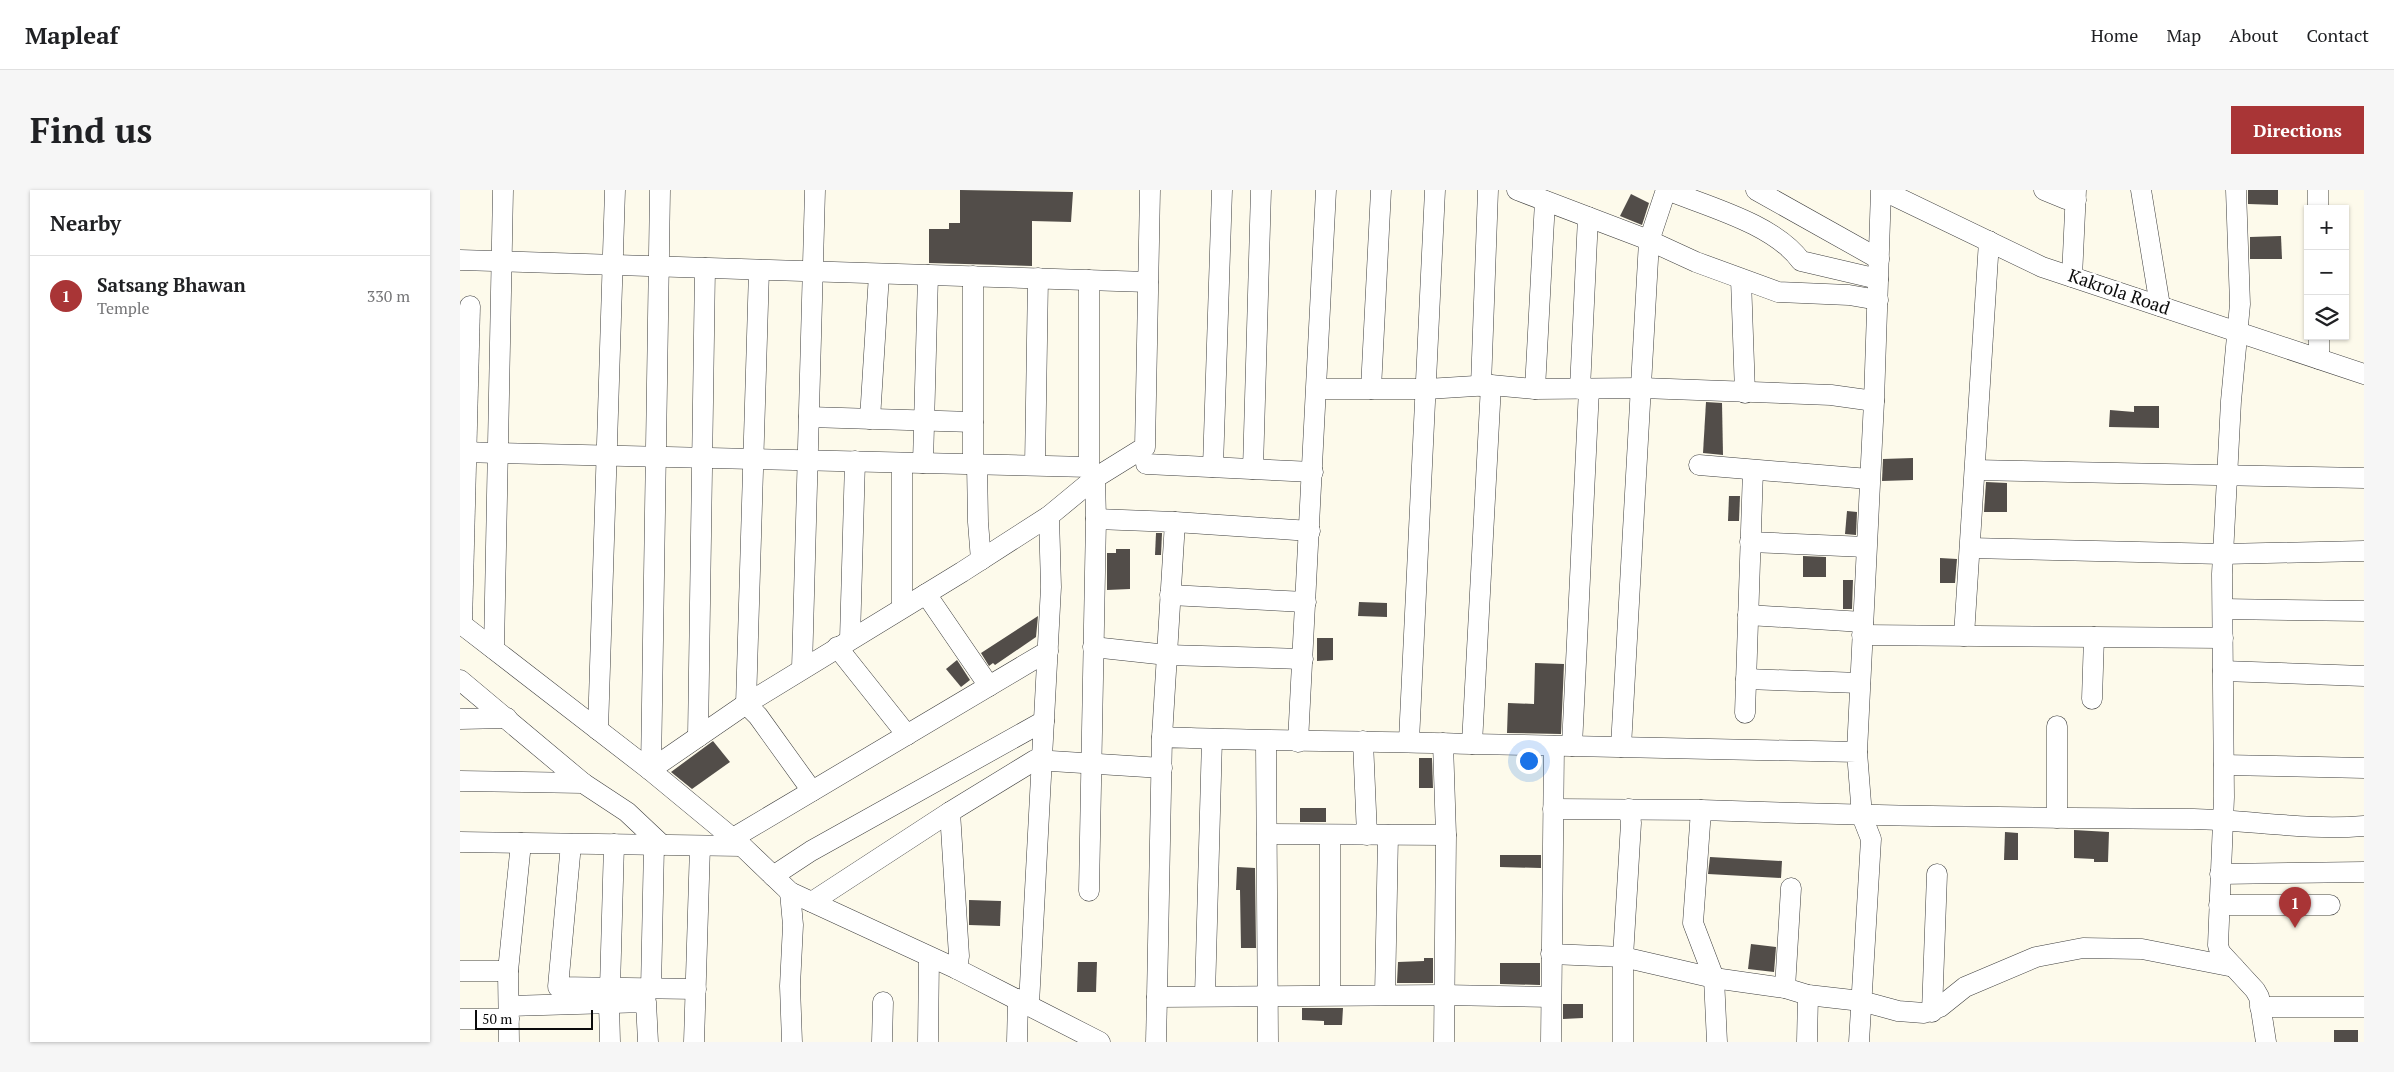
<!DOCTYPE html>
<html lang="en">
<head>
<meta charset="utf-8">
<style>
	body { margin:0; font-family:"PT Serif",serif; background:#f6f6f6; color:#202124 }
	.controls { position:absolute; right:15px; top:15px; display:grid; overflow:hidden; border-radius:0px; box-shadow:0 1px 4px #0004 }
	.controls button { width:45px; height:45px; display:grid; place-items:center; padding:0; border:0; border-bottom:1px solid #e0e0e0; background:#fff; color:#202124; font:25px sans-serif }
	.scale { position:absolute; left:15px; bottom:12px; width:118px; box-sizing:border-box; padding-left:5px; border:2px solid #0b0b0b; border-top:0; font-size:14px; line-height:18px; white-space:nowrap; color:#0b0b0b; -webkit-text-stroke:4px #fff; paint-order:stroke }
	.you { position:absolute; left:1068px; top:570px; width:18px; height:18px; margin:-12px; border:4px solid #fff; border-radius:50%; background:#1a73e8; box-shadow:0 0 0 8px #1a73e833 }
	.badge { display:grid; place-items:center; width:32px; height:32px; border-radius:50%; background:#a93536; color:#fff; font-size:16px; font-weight:700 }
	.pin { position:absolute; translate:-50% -41px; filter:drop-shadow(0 1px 2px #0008) }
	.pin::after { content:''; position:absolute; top:26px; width:18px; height:15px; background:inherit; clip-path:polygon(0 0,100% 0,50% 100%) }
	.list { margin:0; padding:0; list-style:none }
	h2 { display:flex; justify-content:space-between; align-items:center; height:65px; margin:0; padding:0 20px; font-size:21px }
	h2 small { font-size:16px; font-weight:400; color:#757577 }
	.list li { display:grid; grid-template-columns:32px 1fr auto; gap:15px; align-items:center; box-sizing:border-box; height:80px; padding:0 20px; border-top:1px solid #e0e0e0 }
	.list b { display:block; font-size:19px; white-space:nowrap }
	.list p { margin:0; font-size:16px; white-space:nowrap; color:#757577 }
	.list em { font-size:16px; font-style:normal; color:#757577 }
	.icon { flex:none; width:28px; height:28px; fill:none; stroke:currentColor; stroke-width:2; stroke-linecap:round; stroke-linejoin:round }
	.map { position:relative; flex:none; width:1904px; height:852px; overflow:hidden; border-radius:0px }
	header { display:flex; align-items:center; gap:30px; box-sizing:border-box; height:70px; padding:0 25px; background:#fff; border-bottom:1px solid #e0e0e0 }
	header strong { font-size:24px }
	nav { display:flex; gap:28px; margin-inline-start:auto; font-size:18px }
	.intro { display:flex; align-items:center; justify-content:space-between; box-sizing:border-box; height:120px; padding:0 30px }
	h1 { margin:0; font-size:35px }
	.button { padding:12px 22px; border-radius:0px; background:#a93536; color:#fff; font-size:18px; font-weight:700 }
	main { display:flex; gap:30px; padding:0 30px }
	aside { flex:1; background:#fff; border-radius:0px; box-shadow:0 1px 4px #0004 }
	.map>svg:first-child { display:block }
	.building { fill:#524d49 }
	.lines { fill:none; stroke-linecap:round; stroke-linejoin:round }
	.minor-casing { stroke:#3e3e3e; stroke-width:21 }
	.minor { stroke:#fff; stroke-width:20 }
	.labels { text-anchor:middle; stroke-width:5; stroke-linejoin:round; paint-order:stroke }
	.street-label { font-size:18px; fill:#0b0b0b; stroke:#fff }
</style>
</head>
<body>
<header>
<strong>Mapleaf</strong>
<nav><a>Home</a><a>Map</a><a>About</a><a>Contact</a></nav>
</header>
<div class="intro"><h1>Find us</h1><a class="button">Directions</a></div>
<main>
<aside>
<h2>Nearby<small></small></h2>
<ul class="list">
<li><span class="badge">1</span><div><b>Satsang Bhawan</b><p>Temple</p></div><em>330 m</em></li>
</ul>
</aside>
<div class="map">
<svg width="1904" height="852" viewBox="0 0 1904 852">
	<rect width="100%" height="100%" fill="#fdfaeb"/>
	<g class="building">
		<polygon points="500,0 613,2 611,32 572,31 572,76 469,73 469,39 489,39 489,33 500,33"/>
		<polygon points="1788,0 1818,0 1818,15 1788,14"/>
		<polygon points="1171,4 1189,13 1182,35 1160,26"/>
		<polygon points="1821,46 1822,69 1790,69 1790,47"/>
		<polygon points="1246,212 1262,213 1263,265 1243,263"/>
		<polygon points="1674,216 1699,216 1699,238 1649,237 1650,220 1674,222"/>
		<polygon points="1453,268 1453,290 1422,291 1423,269"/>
		<polygon points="1526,292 1547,293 1547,322 1524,322"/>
		<polygon points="1269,306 1280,306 1279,331 1268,331"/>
		<polygon points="1387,321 1397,322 1396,345 1385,344"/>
		<polygon points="696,343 702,343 701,365 695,365"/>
		<polygon points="656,359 670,359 670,399 647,400 647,363 656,363"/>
		<polygon points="1343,366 1366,367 1366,387 1343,387"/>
		<polygon points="1480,368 1497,369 1495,393 1480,393"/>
		<polygon points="1383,390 1393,390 1392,419 1383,419"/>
		<polygon points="899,412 927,413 927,427 898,426"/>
		<polygon points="578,426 576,447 535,475 533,473 529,476 521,463"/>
		<polygon points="857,448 873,448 873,470 857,471"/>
		<polygon points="497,470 510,490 501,497 486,479"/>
		<polygon points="1075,473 1104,474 1101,544 1047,543 1048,513 1074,514"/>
		<polygon points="253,551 270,572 232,599 211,582"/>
		<polygon points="959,568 972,568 973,598 959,598"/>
		<rect x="840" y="618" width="26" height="14"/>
		<polygon points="1614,640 1649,642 1648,672 1634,672 1634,669 1614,668"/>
		<polygon points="1545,642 1558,643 1558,670 1544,670"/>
		<polygon points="1040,665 1081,665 1081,678 1040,677"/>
		<polygon points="1250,667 1322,671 1321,688 1248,684"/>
		<polygon points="777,677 795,678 796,758 781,758 780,700 776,700"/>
		<polygon points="509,710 541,711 540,736 509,735"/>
		<polygon points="1291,754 1316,757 1314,782 1288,779"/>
		<polygon points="964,768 973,768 973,793 937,793 938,772 964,771"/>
		<polygon points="618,772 637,772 636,802 617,802"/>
		<polygon points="1040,773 1080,773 1080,795 1040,794"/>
		<polygon points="1103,814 1123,814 1123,828 1103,829"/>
		<polygon points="842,818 883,818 882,835 864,835 864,831 842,830"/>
		<rect x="1874" y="840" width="24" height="12"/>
	</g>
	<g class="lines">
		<g class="minor-casing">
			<g id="minor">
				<polyline points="1057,0 1186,49 1236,72 1318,102 1389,105 1418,110"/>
				<path d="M1207,0c42,17 107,34 134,71l77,18"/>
				<polyline points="1296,0 1419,69"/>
				<polyline points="1422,0 1582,77 1904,184"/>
				<polyline points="1584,0 1606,9 1616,10"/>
				<polyline points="1681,0 1700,116"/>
				<polyline points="1776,0 1780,114 1771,211 1762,384 1764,607 1758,755 1760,762 1795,800 1799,807 1806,852"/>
				<polyline points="1858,0 1858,19"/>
				<polyline points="0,70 688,92"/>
				<polyline points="299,80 286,514 298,526 352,601"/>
				<polyline points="1612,87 1616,0"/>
				<polyline points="1281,89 1285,203"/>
				<polyline points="629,90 629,277"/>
				<polyline points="1859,146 1859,169"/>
				<polyline points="1021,196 1028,0"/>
				<polyline points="857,199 967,199 1031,195 1075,199 1182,198 1371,205 1414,211"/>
				<polyline points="911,199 921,0"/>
				<polyline points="1075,199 1085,11"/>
				<polyline points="1120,199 1128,27"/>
				<polyline points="349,227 513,232"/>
				<polyline points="410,229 419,84"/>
				<polyline points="0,262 629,277 635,288 636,329 629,701"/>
				<polyline points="442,273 442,418"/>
				<polyline points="463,273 468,85"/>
				<polyline points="513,274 513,86"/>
				<polyline points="517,274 518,332 521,370"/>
				<polyline points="686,274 853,282"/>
				<polyline points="575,275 578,88"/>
				<polyline points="1239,275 1409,289"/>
				<polyline points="753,277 762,0"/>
				<polyline points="793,279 801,0"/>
				<polyline points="1515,280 1904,288"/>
				<polyline points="636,329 715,332 702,547"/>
				<polyline points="715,332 850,341"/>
				<polyline points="1290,352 1406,357"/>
				<polyline points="1510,358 1763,364 1904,361"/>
				<polyline points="466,404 529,496"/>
				<polyline points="710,405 846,412"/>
				<polyline points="1763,419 1904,421"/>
				<polyline points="1288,425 1403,432"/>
				<polyline points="0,433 190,580 282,656 330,702 497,779 640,852"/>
				<polyline points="2,434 10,116"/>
				<polyline points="1402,445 1763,448"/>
				<polyline points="1504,446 1529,51"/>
				<polyline points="390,449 395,271"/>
				<polyline points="377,457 447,545"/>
				<polyline points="633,457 707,465 843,469"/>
				<polyline points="34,459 43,0"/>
				<polyline points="342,479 355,0"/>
				<polyline points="1763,481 1904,486"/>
				<polyline points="1286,489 1400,493"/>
				<polyline points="0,490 123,593"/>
				<polyline points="1632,509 1634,447"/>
				<polyline points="1285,523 1293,280"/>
				<polyline points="0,529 47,528"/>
				<polyline points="1597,536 1597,628"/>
				<polyline points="138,540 155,0"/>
				<polyline points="238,547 245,78"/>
				<polyline points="806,551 808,852"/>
				<polyline points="903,551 907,645"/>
				<polyline points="949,551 975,0"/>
				<polyline points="838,552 866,0"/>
				<polyline points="983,553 986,645 984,852"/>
				<polyline points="1012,554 1031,195"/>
				<polyline points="1112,556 1129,199"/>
				<polyline points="1161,557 1189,51 1206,0"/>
				<polyline points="1397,562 1414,211 1421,0"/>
				<polyline points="1764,575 1904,578"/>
				<polyline points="191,579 200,0"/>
				<polyline points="190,580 286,514 502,382 589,326 635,288 685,257 690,0"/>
				<polyline points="0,591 123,593 167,622 202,655"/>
				<polyline points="1093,619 1241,620"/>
				<polyline points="490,622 499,766 497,779"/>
				<polyline points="807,644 986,645"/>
				<polyline points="870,645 870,805"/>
				<polyline points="273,648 588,461"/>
				<polyline points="0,652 282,656"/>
				<polyline points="111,654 98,797 236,799"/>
				<polyline points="1760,684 1904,682"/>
				<polyline points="313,686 351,661 584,531"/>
				<polyline points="330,702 333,735 330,796 332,852"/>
				<polyline points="352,712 490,622 575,570 702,578"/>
				<polyline points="1759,715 1870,715"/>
				<polyline points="1091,764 1163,767 1254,788 1325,798 1348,805 1401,811 1438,821 1464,823 1480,817 1505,797 1576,767 1623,758 1682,759 1774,777"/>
				<polyline points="0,781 48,781 49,852"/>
				<polyline points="48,781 61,653"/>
				<polyline points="150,798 154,654"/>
				<polyline points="1325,798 1331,698"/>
				<polyline points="191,799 194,655"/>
				<polyline points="745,805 752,549"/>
				<polyline points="925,805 928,645"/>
				<path d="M1090,807l-107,-2 -286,2 5,-260c103,4 207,4 310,7l385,8 5,64 9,23 -12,203"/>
				<polyline points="149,813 150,852"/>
				<polyline points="569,814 591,397 589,326"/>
				<polyline points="49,816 186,812 188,852"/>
				<polyline points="1800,817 1904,817"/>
				<polyline points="1472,822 1477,684"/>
				<polyline points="0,829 49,829"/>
				<polyline points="234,852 240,656"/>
				<polyline points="422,852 423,812"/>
				<polyline points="468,852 469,767"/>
				<polyline points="557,852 558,809"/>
				<polyline points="696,852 697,807"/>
				<polyline points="1091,852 1094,556"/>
				<polyline points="1163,852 1163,767 1171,633 1169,619"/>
				<path d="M1257,852l-3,-64 -21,-55 8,-113c165,6 329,8 493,9 57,1 113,12 170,7"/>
				<polyline points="1347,852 1348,805"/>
			</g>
		</g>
		<use href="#minor" class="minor"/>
	</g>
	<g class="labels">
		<g class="street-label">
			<text transform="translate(1659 102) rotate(19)" y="6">Kakrola Road</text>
		</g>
	</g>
</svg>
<div class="controls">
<button>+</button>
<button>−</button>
<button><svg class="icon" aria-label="layers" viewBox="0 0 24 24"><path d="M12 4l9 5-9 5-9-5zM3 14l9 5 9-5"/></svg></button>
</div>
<div class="scale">50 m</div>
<div class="you"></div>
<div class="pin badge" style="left:1835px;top:738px">1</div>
</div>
</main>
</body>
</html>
